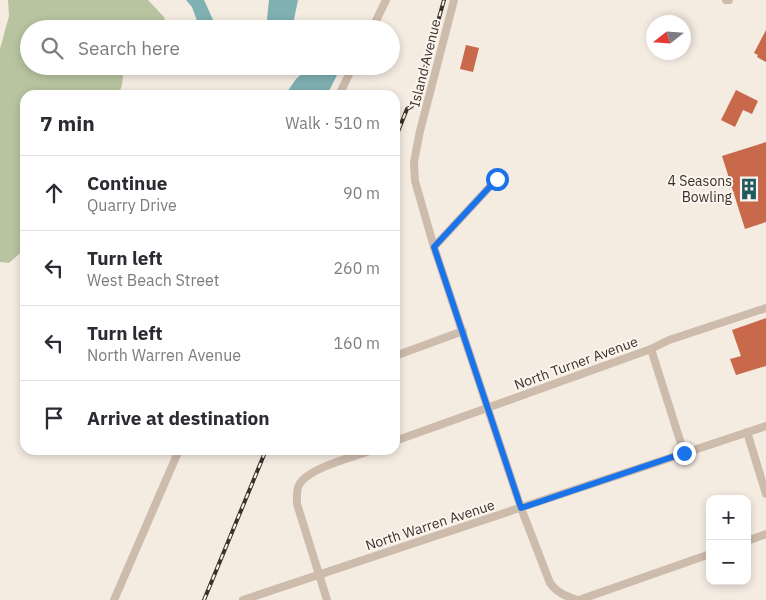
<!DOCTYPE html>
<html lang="en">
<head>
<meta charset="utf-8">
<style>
	body { margin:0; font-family:"IBM Plex Sans",sans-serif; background:#f2f2f3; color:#2b2b33 }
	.controls { position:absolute; right:15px; bottom:15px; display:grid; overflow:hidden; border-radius:10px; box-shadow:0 2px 8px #0003 }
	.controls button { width:45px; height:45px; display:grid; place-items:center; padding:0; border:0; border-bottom:1px solid #e1e1e2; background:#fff; color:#2b2b33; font:25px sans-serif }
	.compass { position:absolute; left:646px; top:15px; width:45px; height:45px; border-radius:50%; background:#fff; box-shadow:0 2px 8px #0003; rotate:253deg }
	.stop { position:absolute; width:15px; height:15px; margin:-11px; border:4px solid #1a73e8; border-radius:50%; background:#fff }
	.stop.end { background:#1a73e8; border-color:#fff; box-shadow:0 1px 5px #0008 }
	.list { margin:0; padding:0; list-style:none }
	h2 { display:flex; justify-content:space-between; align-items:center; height:65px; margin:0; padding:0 20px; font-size:21px }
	h2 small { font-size:16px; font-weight:400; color:#7c7c81 }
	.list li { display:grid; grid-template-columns:32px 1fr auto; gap:15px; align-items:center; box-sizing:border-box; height:75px; padding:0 20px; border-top:1px solid #e1e1e2 }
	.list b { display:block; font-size:19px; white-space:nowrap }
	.list p { margin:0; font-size:16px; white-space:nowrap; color:#7c7c81 }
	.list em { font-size:16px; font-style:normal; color:#7c7c81 }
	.icon { flex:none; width:28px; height:28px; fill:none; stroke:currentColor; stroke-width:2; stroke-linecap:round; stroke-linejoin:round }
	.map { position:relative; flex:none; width:766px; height:600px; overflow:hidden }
	.search { position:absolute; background:#fff; box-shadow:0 2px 8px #0003; left:20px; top:20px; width:380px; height:55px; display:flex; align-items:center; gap:12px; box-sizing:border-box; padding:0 18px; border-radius:28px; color:#7c7c81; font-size:19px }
	.panel { position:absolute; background:#fff; box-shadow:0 2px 8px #0003; left:20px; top:90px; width:380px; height:365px; border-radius:15px }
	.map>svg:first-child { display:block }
	.green { fill:#b8c4a0 }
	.water { fill:#7fb0b2 }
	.building { fill:#c8694b }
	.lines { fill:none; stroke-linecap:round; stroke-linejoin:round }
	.minor { stroke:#cdbbac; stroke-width:8 }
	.rail-casing { stroke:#3b302b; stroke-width:4 }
	.rail { stroke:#fbf5ee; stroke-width:2; stroke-dasharray:5.5; stroke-linecap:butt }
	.route { stroke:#1a73e8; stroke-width:6 }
	.labels { text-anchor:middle; stroke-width:4; stroke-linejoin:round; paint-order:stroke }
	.street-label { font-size:14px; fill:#3b302b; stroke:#fbf5ee }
	.poi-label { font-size:14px; fill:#3b302b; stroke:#fbf5ee; text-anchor:end }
</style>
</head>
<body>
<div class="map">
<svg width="766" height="600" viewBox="0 0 766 600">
	<rect width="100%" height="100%" fill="#f4ebe1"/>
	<polygon class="green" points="8,0 148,0 164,17 167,29 29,29 29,66 124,66 122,84 119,95 25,95 25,249 9,263 0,262 0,49 9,16"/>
	<g class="water">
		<polygon points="186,0 204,0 215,24 221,29 200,29 192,7"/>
		<polygon points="269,0 298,0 292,29 266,29"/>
		<path d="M222,66h43c-14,7 -31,10 -43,0z"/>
		<polygon points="310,66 339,66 340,69 327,95 285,95 296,79"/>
	</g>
	<g class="building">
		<polygon points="766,30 766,62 757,57 758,55 754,53"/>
		<polygon points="466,45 479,48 473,72 460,69"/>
		<polygon points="736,90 758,101 752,114 743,110 735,127 721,120"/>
		<polygon points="766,142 766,222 745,229 722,156"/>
		<polygon points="766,318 766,366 736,375 730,359 741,356 732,330"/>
	</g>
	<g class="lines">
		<g class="minor">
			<path d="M454,0l-34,131 -6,31 1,19 19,66 87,261 29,75c7,10 16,13 27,17"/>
			<polyline points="726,0 729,0"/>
			<polyline points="372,29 386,0"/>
			<polyline points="339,95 353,66"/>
			<polyline points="434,247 497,179"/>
			<polyline points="651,349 684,453"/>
			<polyline points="395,356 463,331"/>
			<polyline points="747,432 766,494"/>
			<polyline points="395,441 651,349 669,340 766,308"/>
			<polyline points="747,541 766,534"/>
			<polyline points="114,600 179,450"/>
			<polyline points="243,600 766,426"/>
			<path d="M327,600l-30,-96c0,-6 -1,-13 2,-19 8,-17 55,-28 73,-35"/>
			<polyline points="579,600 710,554"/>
		</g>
		<g class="rail-casing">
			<g id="rail">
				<polyline points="395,139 407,109 412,106 421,82 444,0"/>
				<polyline points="204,600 266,450"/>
			</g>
		</g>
		<use href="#rail" class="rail"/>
	</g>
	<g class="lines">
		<polyline class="route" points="497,179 434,247 521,508 684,453"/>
	</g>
	<defs>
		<g id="building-bare" transform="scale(1.725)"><path d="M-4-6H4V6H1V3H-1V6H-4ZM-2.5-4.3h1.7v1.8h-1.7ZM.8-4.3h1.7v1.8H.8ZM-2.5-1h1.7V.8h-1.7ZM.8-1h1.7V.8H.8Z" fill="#1f5a5e" stroke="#fbf5ee" stroke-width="2.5" paint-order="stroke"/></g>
	</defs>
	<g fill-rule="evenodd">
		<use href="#building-bare" x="749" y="189"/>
	</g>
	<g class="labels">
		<g class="street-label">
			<text transform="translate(425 63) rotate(-76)" y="5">Island Avenue</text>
			<text transform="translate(576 363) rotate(-20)" y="5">North Turner Avenue</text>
			<text transform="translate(430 525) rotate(-18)" y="5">North Warren Avenue</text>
		</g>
		<g class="poi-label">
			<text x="732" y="186">4 Seasons<tspan x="732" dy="16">Bowling</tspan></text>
		</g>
	</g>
</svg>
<div class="controls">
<button>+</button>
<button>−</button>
</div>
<svg class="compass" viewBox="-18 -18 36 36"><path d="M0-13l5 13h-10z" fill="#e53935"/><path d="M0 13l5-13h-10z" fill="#7c7c81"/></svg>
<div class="stop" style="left:497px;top:179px"></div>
<div class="stop end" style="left:684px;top:453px"></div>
<div class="search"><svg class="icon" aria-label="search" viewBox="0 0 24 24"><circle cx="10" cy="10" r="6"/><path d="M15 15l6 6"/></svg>Search here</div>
<section class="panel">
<h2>7 min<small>Walk · 510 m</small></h2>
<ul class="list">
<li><svg class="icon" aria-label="ahead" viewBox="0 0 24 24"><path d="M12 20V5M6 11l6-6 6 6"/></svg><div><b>Continue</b><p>Quarry Drive</p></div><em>90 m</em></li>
<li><svg class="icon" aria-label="left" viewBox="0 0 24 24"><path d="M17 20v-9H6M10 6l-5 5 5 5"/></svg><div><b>Turn left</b><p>West Beach Street</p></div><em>260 m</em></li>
<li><svg class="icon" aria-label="left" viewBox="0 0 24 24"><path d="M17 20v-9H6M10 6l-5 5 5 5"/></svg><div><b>Turn left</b><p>North Warren Avenue</p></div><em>160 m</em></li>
<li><svg class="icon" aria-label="arrive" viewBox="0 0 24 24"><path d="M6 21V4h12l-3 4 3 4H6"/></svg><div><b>Arrive at destination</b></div></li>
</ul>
</section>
</div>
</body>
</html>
